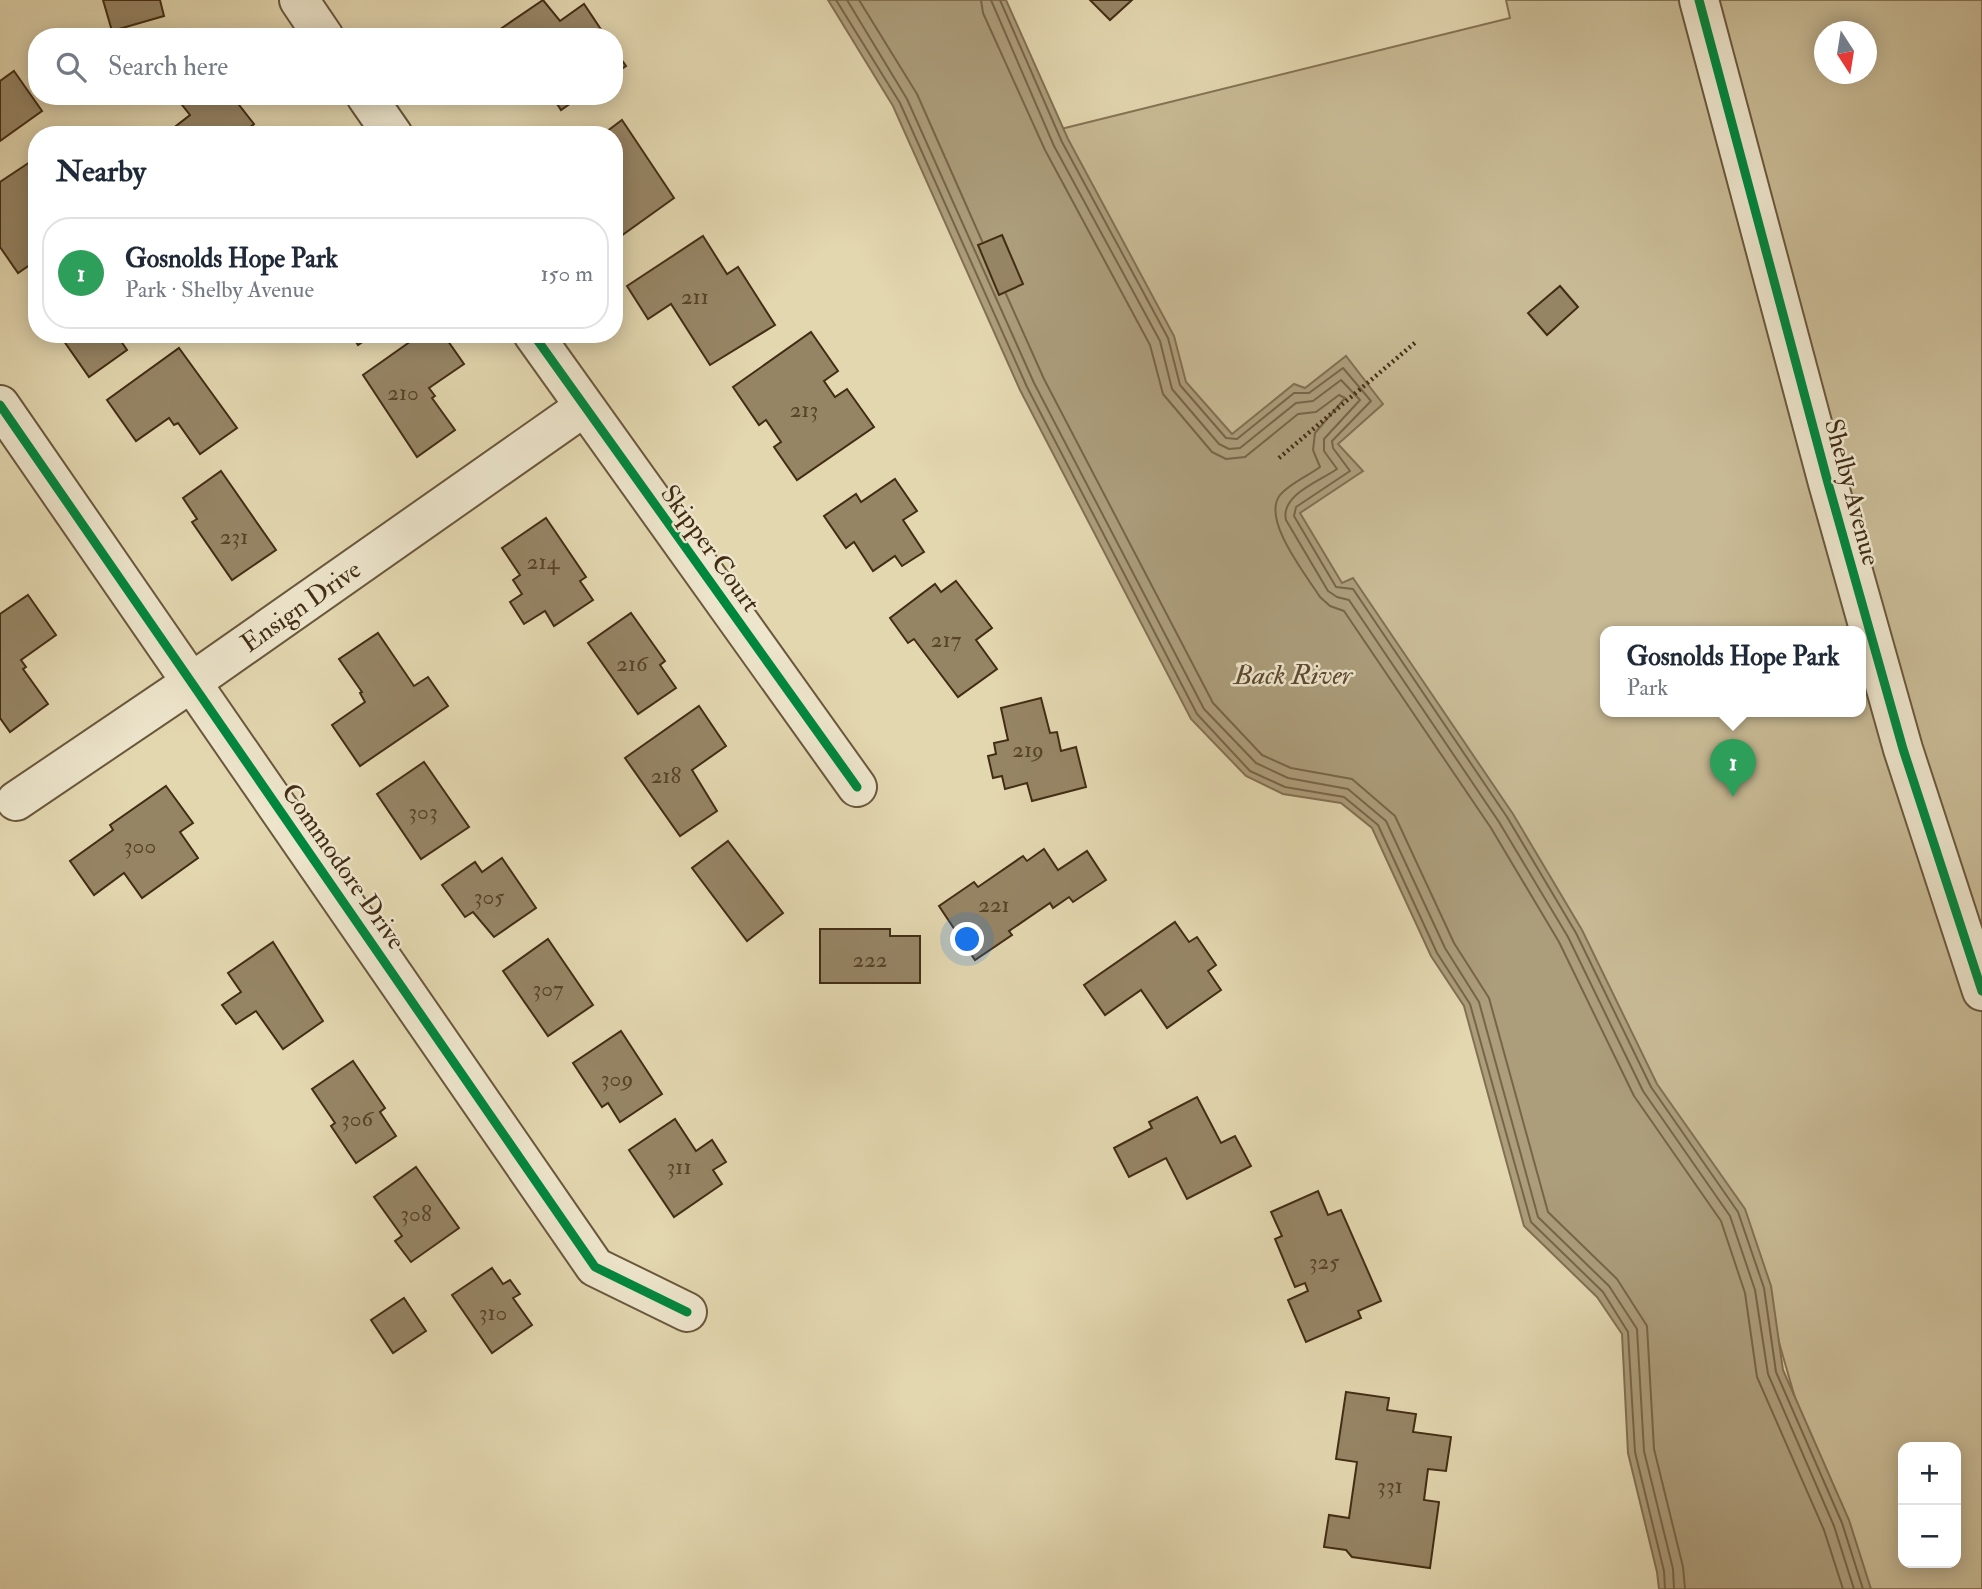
<!DOCTYPE html>
<html lang="en">
<head>
<meta charset="utf-8">
<style>
	body { margin:0; font-family:"IM FELL Double Pica",serif; background:#f6f6f7; color:#1f2937 }
	.controls { position:absolute; right:21px; bottom:21px; display:grid; overflow:hidden; border-radius:14px; box-shadow:0 4px 18px #0003 }
	.controls button { width:63px; height:63px; display:grid; place-items:center; padding:0; border:0; border-bottom:2px solid #e0e1e3; background:#fff; color:#1f2937; font:35px sans-serif }
	.compass { position:absolute; left:1814px; top:21px; width:63px; height:63px; border-radius:50%; background:#fff; box-shadow:0 4px 18px #0003; rotate:168deg }
	.you { position:absolute; left:968px; top:940px; width:24px; height:24px; margin:-18px; border:5px solid #fff; border-radius:50%; background:#1a73e8; box-shadow:0 0 0 10px #1a73e833 }
	.badge { display:grid; place-items:center; width:46px; height:46px; border-radius:50%; background:#8f2418; color:#fff; font-size:23px; font-weight:700 }
	.pin { position:absolute; translate:-50% -58px; filter:drop-shadow(0 2px 4px #0008) }
	.pin::after { content:''; position:absolute; top:37px; width:24px; height:21px; background:inherit; clip-path:polygon(0 0,100% 0,50% 100%) }
	.popup { position:absolute; left:1600px; top:626px; width:266px; height:91px; box-sizing:border-box; display:grid; place-content:center; border-radius:14px; background:#fff; filter:drop-shadow(0 2px 5px #0005); font-size:23px; white-space:nowrap; color:#747a83 }
	.popup b { font-size:26px; color:#1f2937 }
	.popup::after { content:''; position:absolute; left:50%; top:100%; margin-left:-14px; border:14px solid transparent; border-top-color:#fff }
	.list { margin:0; padding:0; list-style:none }
	h2 { display:flex; justify-content:space-between; align-items:center; height:91px; margin:0; padding:0 28px; font-size:30px }
	h2 small { font-size:23px; font-weight:400; color:#747a83 }
	.list li { display:grid; grid-template-columns:46px 1fr auto; gap:21px; align-items:center; box-sizing:border-box; height:112px; margin:0 14px 14px; padding:0 14px; border:2px solid #e0e1e3; border-radius:28px }
	.list b { display:block; font-size:26px; white-space:nowrap }
	.list p { margin:0; font-size:23px; white-space:nowrap; color:#747a83 }
	.list em { font-size:23px; font-style:normal; color:#747a83 }
	.icon { flex:none; width:38px; height:38px; fill:none; stroke:currentColor; stroke-width:2; stroke-linecap:round; stroke-linejoin:round }
	.map { position:relative; flex:none; width:1982px; height:1589px; overflow:hidden }
	.search { position:absolute; background:#fff; box-shadow:0 4px 18px #0003; left:28px; top:28px; width:595px; height:77px; display:flex; align-items:center; gap:18px; box-sizing:border-box; padding:0 24px; border-radius:28px; color:#747a83; font-size:26px }
	.panel { position:absolute; background:#fff; box-shadow:0 4px 18px #0003; left:28px; top:126px; width:595px; height:217px; border-radius:28px }
	.map>svg:first-child { display:block }
	.green { fill:#c8ba95; stroke:#857454; stroke-width:2; fill-rule:evenodd }
	.water { fill:#ac9d7b; stroke:#827052; stroke-width:2 }
	.lines { fill:none; stroke-linecap:round; stroke-linejoin:round }
	.shore { stroke:#776548; stroke-width:2 }
	.building { fill:#968565; stroke:#422d14; stroke-width:2 }
	.minor-casing { stroke:#6a583b; stroke-width:42 }
	.path { stroke:#422d14; stroke-width:4.5; stroke-dasharray:2 3.5; stroke-linecap:butt }
	.minor { stroke:#ede5cc; stroke-width:38 }
	.cycleway-casing { stroke:#ede5cc; stroke-width:13 }
	.cycleway { stroke:#00873e; stroke-width:9 }
	.labels { text-anchor:middle; stroke-width:5; stroke-linejoin:round; paint-order:stroke }
	.number-label { font-size:23px; fill:#574328 }
	.street-label { font-size:26px; fill:#422d14; stroke:#ede5cc }
	.water-label { font-size:28px; font-style:italic; fill:#5c492e; stroke:#ede5cc }
</style>
</head>
<body>
<div class="map">
<svg width="1982" height="1589" viewBox="0 0 1982 1589">
	<rect width="100%" height="100%" fill="#e3d7b0"/>
	<filter id="stains"><feTurbulence type="fractalNoise" baseFrequency=".00286" numOctaves="4"/><feColorMatrix values="0 0 0 0 .2 0 0 0 0 .09 0 0 0 0 .02 0 0 0 .5 -.17"/></filter>
	<radialGradient id="worn" r=".72"><stop offset=".6" stop-color="#630" stop-opacity="0"/><stop offset="1" stop-color="#630" stop-opacity=".3"/></radialGradient>
	<path class="green" d="M1506,0h476v1589h-132l-74,-257 -587,-940 -128,-263 449,-111zM1825,32h42v42h-42zM1605,631h256v80h-256zM1903,1447h53v116h-53z"/>
	<polygon class="water" points="828,0 1006,0 1068,139 1174,336 1186,382 1232,434 1294,384 1305,388 1346,356 1383,404 1338,444 1363,471 1300,513 1342,583 1353,578 1513,814 1582,930 1657,1084 1745,1209 1771,1286 1783,1370 1849,1520 1871,1589 1659,1589 1657,1572 1628,1453 1622,1334 1597,1297 1524,1226 1464,1006 1431,956 1372,828 1341,803 1283,794 1246,776 1191,719 1020,390 893,106"/>
	<g class="lines">
		<g class="shore">
			<polyline points="836,0 900,103 1027,387 1197,714 1250,771 1285,787 1344,797 1378,825 1437,953 1470,1004 1531,1222 1603,1292 1628,1332 1635,1452 1664,1571 1665,1589"/>
			<polyline points="847,0 907,99 1034,383 1204,709 1256,763 1288,778 1348,789 1386,821 1445,948 1479,1002 1538,1217 1609,1286 1637,1329 1644,1451 1673,1569 1674,1589"/>
			<polyline points="859,0 917,94 982,241"/>
			<path d="M981,0l2,13 62,137 105,195 13,49 49,58 14,7 19,-2 53,-43 18,-2 23,-17 6,3 -30,35 -2,17 7,17c-12,9 -30,16 -40,28 -19,24 26,80 40,102l10,9 14,5 147,217 68,114 75,154 87,125 24,72 12,84 67,153 19,59"/>
			<path d="M991,0l63,146 106,195 12,48 47,55 10,5 11,-1 56,-45 17,-2 28,-21 19,20 -36,39v12l13,18c-17,12 -57,26 -51,51l42,71 9,6 12,3 150,222 69,115 75,154 87,125 25,74 13,84 66,152 20,63"/>
			<polyline points="1000,0 1062,142 1168,338 1180,385 1226,438 1237,439 1294,393 1309,393 1343,368 1371,401 1332,441 1333,448 1350,471 1296,507 1294,516 1336,587 1353,589 1507,817 1576,933 1651,1087 1738,1212 1764,1288 1776,1372 1842,1523 1863,1589"/>
			<polyline points="1006,294 1044,379 1213,703 1262,755 1291,768 1352,779 1395,816 1454,943 1489,998 1548,1212 1617,1279 1647,1326 1654,1449 1683,1567 1685,1589"/>
		</g>
	</g>
	<g class="building">
		<polygon points="103,0 160,0 164,16 112,31"/>
		<polygon points="543,0 560,21 584,4 606,37 495,37 493,34"/>
		<polygon points="1090,0 1132,0 1110,20"/>
		<polygon points="614,49 626,66 614,74"/>
		<polygon points="14,71 42,111 0,141 0,81"/>
		<polygon points="175,96 232,96 254,124 241,135 183,135 176,126 190,115"/>
		<polygon points="552,96 581,96 561,110"/>
		<polygon points="622,120 674,198 614,241 614,135 602,135"/>
		<polygon points="30,162 37,171 37,260 18,273 0,247 0,182"/>
		<polygon points="1002,235 1023,284 999,295 978,245"/>
		<polygon points="703,236 727,274 738,267 775,325 710,365 671,304 648,319 627,286"/>
		<polygon points="1560,286 1578,307 1547,335 1528,313"/>
		<polygon points="811,332 838,371 824,381 835,397 847,389 874,427 797,480 774,447 781,442 766,420 759,425 733,387"/>
		<polygon points="59,334 116,334 127,350 89,377"/>
		<polygon points="351,334 374,334 358,345"/>
		<polygon points="421,334 443,334 464,364 429,388 435,396 432,398 455,430 417,457 363,375"/>
		<polygon points="179,348 237,428 200,454 178,423 174,425 169,418 136,441 107,400"/>
		<polygon points="221,471 276,550 232,580 192,522 197,519 183,498"/>
		<polygon points="895,479 917,511 903,520 924,552 902,566 895,556 873,571 854,542 846,548 824,516 856,494 861,502"/>
		<polygon points="546,518 586,577 580,581 593,600 554,626 545,611 524,624 510,602 522,594 513,580 520,575 502,548"/>
		<polygon points="956,581 992,628 976,640 997,669 958,697 914,639 908,643 890,618 935,584 941,592"/>
		<polygon points="28,595 56,635 21,660 26,667 23,669 48,704 10,732 0,718 0,614"/>
		<polygon points="631,613 665,661 660,665 676,688 638,714 588,643"/>
		<polygon points="378,633 414,686 428,677 448,706 360,766 332,725 365,702 360,693 362,692 339,659"/>
		<polygon points="1041,698 1050,733 1057,732 1061,751 1076,747 1086,787 1032,801 1027,783 1005,789 1002,776 993,778 988,756 996,754 994,743 1008,740 1001,708"/>
		<polygon points="699,706 726,746 692,770 717,811 680,836 625,758"/>
		<polygon points="424,762 469,827 421,859 377,794"/>
		<polygon points="166,786 193,823 180,832 198,858 142,898 124,873 94,895 70,861 113,830 110,825"/>
		<polygon points="728,841 783,913 747,941 692,868"/>
		<polygon points="1044,849 1058,870 1087,851 1106,880 1073,902 1069,897 1053,908 1050,903 1009,931 1012,935 975,960 939,906 974,882 978,887 1023,856 1027,861"/>
		<polygon points="502,858 536,908 494,937 473,912 465,917 442,885 475,862 482,872"/>
		<polygon points="1175,922 1189,942 1197,937 1216,965 1208,971 1221,990 1167,1028 1141,990 1105,1015 1084,985"/>
		<polygon points="820,929 890,929 890,936 920,936 920,983 820,983"/>
		<polygon points="548,939 593,1005 548,1036 503,971"/>
		<polygon points="273,942 323,1021 283,1049 256,1011 236,1024 222,1005 241,992 228,973"/>
		<polygon points="621,1031 662,1094 620,1122 608,1103 602,1107 573,1063"/>
		<polygon points="353,1061 385,1108 380,1112 396,1136 356,1163 331,1126 335,1123 312,1089"/>
		<polygon points="1197,1097 1221,1143 1235,1136 1251,1166 1187,1199 1166,1158 1129,1177 1114,1148 1152,1128 1149,1122"/>
		<polygon points="675,1119 696,1151 712,1140 726,1162 713,1170 722,1184 674,1217 629,1150"/>
		<polygon points="416,1167 459,1228 411,1262 395,1241 402,1236 374,1197"/>
		<polygon points="1318,1191 1328,1215 1341,1210 1381,1301 1358,1311 1361,1318 1306,1342 1288,1300 1308,1291 1305,1283 1295,1287 1275,1239 1282,1236 1271,1212"/>
		<polygon points="492,1268 503,1284 510,1280 520,1294 513,1298 532,1325 492,1353 452,1295"/>
		<polygon points="404,1298 426,1331 393,1353 371,1320"/>
		<polygon points="1346,1392 1389,1398 1387,1410 1416,1414 1413,1432 1451,1437 1446,1471 1428,1469 1424,1500 1439,1502 1430,1568 1352,1557 1346,1550 1324,1547 1329,1515 1349,1518 1357,1462 1336,1459"/>
	</g>
	<g class="lines">
		<g class="minor-casing">
			<g id="minor">
				<polyline points="299,0 324,37"/>
				<polyline points="1699,0 1828,483 1903,749 1982,991"/>
				<polyline points="366,96 393,135"/>
				<polyline points="533,334 857,787"/>
				<polyline points="0,405 595,1267 687,1312"/>
				<path id="s1" d="M16,801l176,-119 392,-275"/>
			</g>
		</g>
		<polyline class="path" points="1279,458 1417,341"/>
		<use href="#minor" class="minor"/>
		<g class="cycleway-casing">
			<g id="cycleway">
				<polyline points="1699,0 1828,483 1903,749 1982,991"/>
				<polyline points="533,334 857,787"/>
				<polyline points="0,405 595,1267 687,1312"/>
			</g>
		</g>
		<use href="#cycleway" class="cycleway"/>
	</g>
	<g class="labels">
		<g class="number-label">
			<text x="695" y="304">211</text>
			<text x="403" y="400">210</text>
			<text x="804" y="417">213</text>
			<text x="234" y="544">231</text>
			<text x="543" y="569">214</text>
			<text x="946" y="647">217</text>
			<text x="632" y="671">216</text>
			<text x="1028" y="757">219</text>
			<text x="666" y="783">218</text>
			<text x="423" y="819">303</text>
			<text x="140" y="853">300</text>
			<text x="489" y="904">305</text>
			<text x="994" y="912">221</text>
			<text x="870" y="967">222</text>
			<text x="548" y="996">307</text>
			<text x="617" y="1086">309</text>
			<text x="357" y="1126">306</text>
			<text x="679" y="1174">311</text>
			<text x="416" y="1221">308</text>
			<text x="1324" y="1269">325</text>
			<text x="493" y="1320">310</text>
			<text x="1390" y="1493">331</text>
		</g>
		<g class="street-label">
			<text transform="translate(1853 492) rotate(75)" y="9">Shelby Avenue</text>
			<text transform="translate(711 548) rotate(54)" y="9">Skipper Court</text>
			<text dy="9" stroke="none"><textPath href="#s1" startOffset="345">Ensign Drive</textPath></text>
			<text transform="translate(344 866) rotate(55)" y="9">Commodore Drive</text>
		</g>
		<g class="water-label">
			<text x="1293" y="684">Back River</text>
		</g>
	</g>
	<rect width="100%" height="100%" filter="url(#stains)"/>
	<rect width="100%" height="100%" fill="url(#worn)"/>
</svg>
<div class="controls">
<button>+</button>
<button>−</button>
</div>
<svg class="compass" viewBox="-18 -18 36 36"><path d="M0-13l5 13h-10z" fill="#e53935"/><path d="M0 13l5-13h-10z" fill="#747a83"/></svg>
<div class="you"></div>
<div class="pin badge" style="left:1733px;top:797px;background:#2e9e5b">1</div>
<div class="popup"><b>Gosnolds Hope Park</b>Park</div>
<div class="search"><svg class="icon" aria-label="search" viewBox="0 0 24 24"><circle cx="10" cy="10" r="6"/><path d="M15 15l6 6"/></svg>Search here</div>
<section class="panel">
<h2>Nearby<small></small></h2>
<ul class="list">
<li><span class="badge" style="background:#2e9e5b">1</span><div><b>Gosnolds Hope Park</b><p>Park · Shelby Avenue</p></div><em>150 m</em></li>
</ul>
</section>
</div>
</body>
</html>
